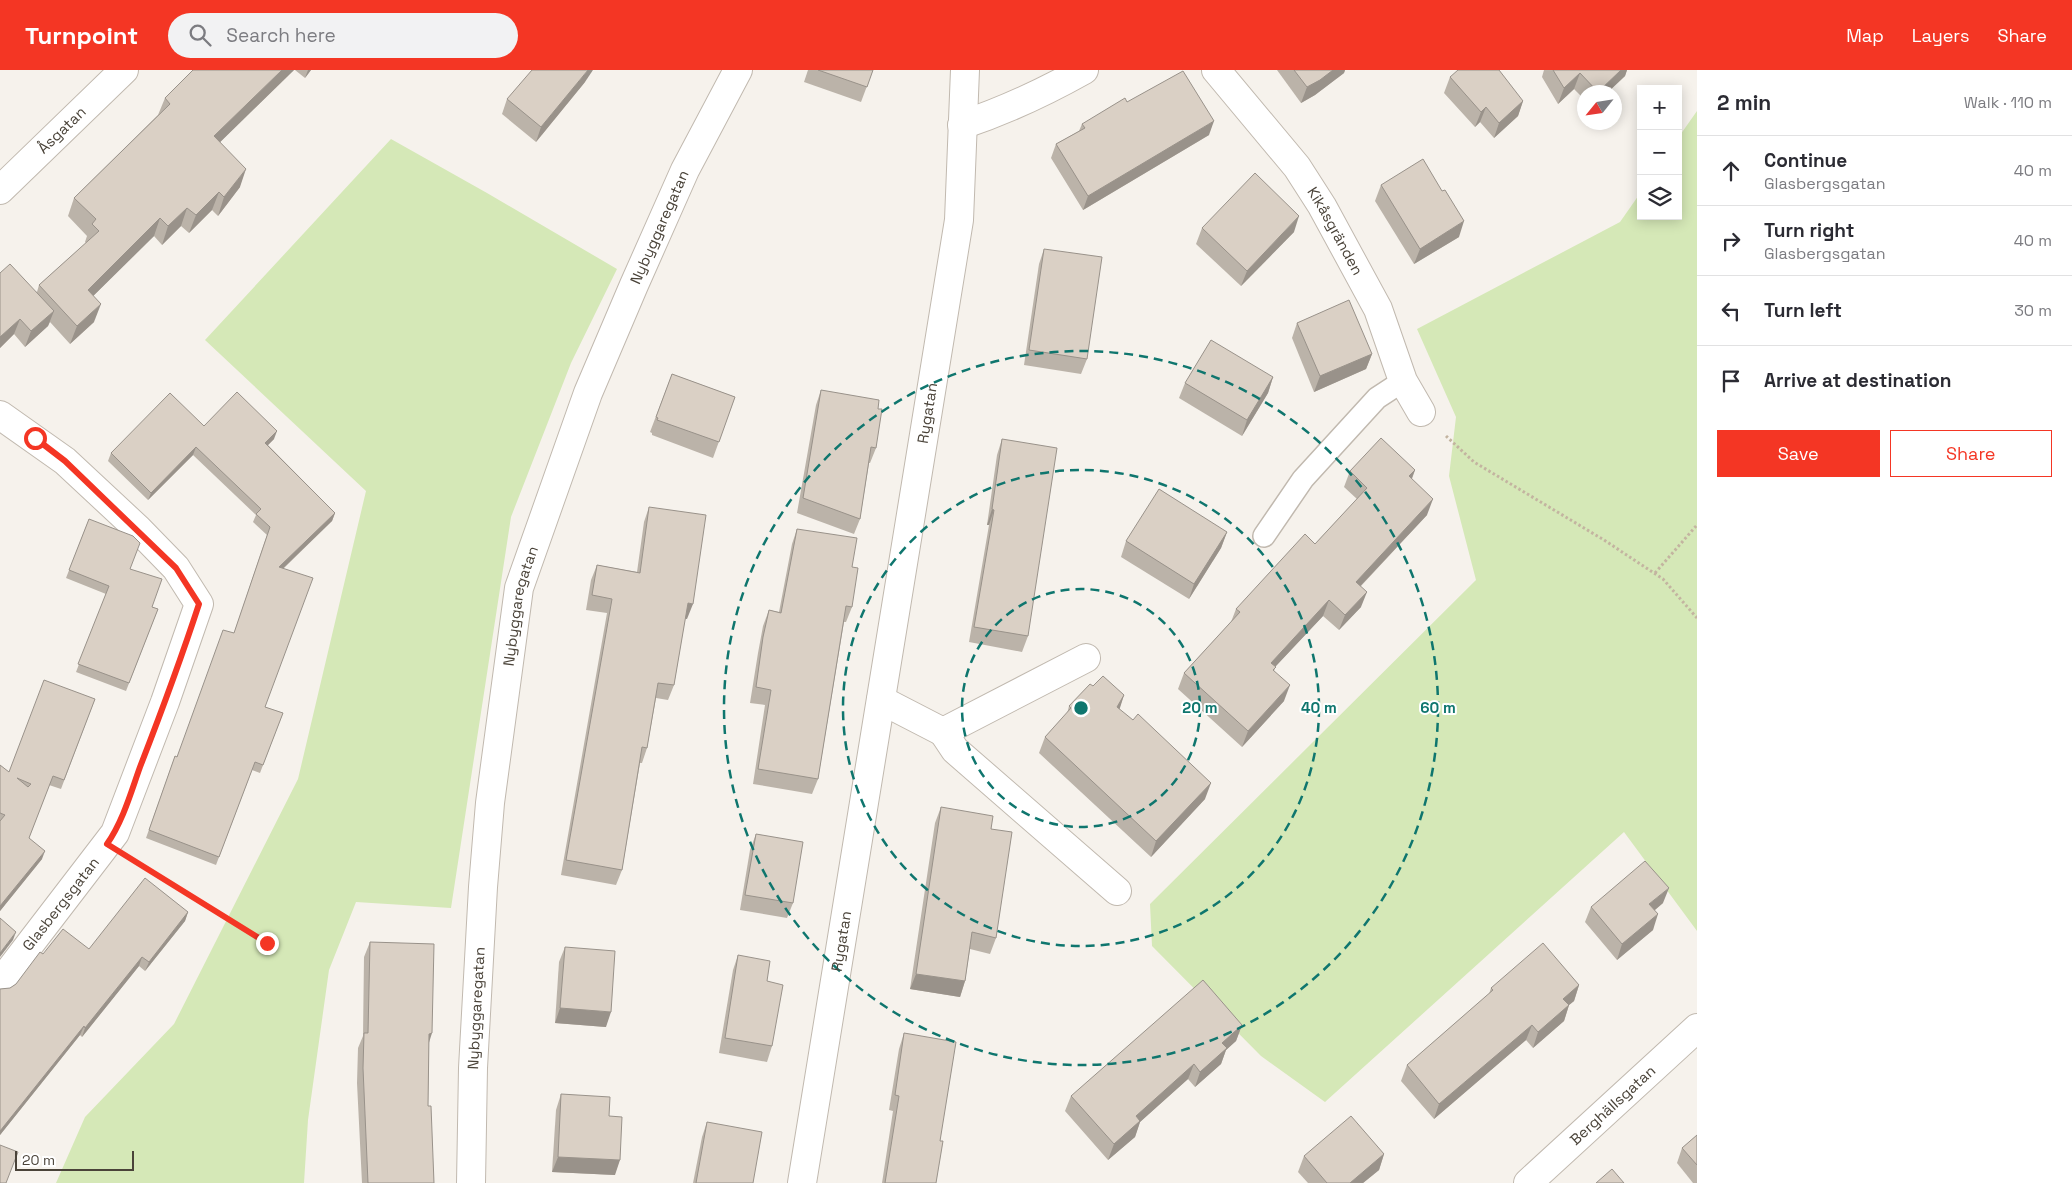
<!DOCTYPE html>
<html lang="en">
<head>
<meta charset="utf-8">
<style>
	body { margin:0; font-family:"Space Grotesk",sans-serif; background:#f2f2f3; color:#2b2b33 }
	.controls { position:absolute; right:15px; top:15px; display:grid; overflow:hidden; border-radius:0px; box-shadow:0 2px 12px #0003 }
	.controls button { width:45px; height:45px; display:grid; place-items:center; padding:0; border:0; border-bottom:1px solid #e1e1e2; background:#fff; color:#2b2b33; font:25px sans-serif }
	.compass { position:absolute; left:1577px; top:15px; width:45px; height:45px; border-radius:50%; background:#fff; box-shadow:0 2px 12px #0003; rotate:240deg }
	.scale { position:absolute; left:15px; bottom:12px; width:119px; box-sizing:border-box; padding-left:5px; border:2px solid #4a4339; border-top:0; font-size:14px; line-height:18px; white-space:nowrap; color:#4a4339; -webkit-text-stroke:4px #fff; paint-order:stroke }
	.stop { position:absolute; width:15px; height:15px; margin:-11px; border:4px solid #f43624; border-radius:50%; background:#fff }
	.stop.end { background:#f43624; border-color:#fff; box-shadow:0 1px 5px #0008 }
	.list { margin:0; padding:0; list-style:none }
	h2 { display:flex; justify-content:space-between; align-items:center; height:65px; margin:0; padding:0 20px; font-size:21px }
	h2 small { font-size:16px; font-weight:400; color:#7c7c81 }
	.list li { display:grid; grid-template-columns:32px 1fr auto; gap:15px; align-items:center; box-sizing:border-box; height:70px; padding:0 20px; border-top:1px solid #e1e1e2 }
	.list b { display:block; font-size:19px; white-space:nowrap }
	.list p { margin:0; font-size:16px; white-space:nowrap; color:#7c7c81 }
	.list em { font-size:16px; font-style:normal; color:#7c7c81 }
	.actions { display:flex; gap:10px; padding:15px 20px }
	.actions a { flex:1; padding:11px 0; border:1px solid #f43624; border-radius:0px; text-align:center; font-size:18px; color:#f43624 }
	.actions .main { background:#f43624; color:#fff }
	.icon { flex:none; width:28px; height:28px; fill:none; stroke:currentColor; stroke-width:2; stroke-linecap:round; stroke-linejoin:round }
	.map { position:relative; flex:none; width:1697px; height:1113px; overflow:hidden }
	header { display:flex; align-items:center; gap:30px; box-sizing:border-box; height:70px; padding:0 25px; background:#f43624; color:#fff }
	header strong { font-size:24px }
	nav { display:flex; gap:28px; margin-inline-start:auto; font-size:18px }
	.search { width:350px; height:45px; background:#f2f2f3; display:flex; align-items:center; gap:12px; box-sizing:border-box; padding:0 18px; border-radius:28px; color:#7c7c81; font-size:19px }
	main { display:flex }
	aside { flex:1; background:#fff }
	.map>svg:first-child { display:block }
	.green { fill:#d5e8b7 }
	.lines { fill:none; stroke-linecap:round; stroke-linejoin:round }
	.lane-casing { stroke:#c1b9af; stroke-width:24 }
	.street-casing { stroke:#c1b9af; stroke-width:30 }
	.path { stroke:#c3b4a0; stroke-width:3; stroke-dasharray:2.5 2.5; stroke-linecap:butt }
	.lane { stroke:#fff; stroke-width:21 }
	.street { stroke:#fff; stroke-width:28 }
	.wall { fill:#bbb3a9 }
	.shaded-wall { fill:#99928a }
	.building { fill:#dad0c5; stroke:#99928a; fill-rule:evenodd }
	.route { stroke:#f43624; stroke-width:6 }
	.ring { fill:none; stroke:#0f766e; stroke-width:2.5; stroke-dasharray:9 6 }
	.labels { text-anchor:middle; stroke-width:4; stroke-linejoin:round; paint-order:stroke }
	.street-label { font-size:15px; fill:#4a4339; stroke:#fff }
	.centre { fill:#0f766e; stroke:#fff; stroke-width:2.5 }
	.ring-label { font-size:15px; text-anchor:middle; font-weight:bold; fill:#0f766e; stroke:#fff; stroke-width:4; stroke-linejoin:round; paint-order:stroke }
</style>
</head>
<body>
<header>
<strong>Turnpoint</strong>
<div class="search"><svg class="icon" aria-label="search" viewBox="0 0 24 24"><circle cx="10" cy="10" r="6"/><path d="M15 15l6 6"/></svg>Search here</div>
<nav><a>Map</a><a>Layers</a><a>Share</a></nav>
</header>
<main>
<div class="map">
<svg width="1697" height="1113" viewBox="0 0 1697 1113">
	<rect width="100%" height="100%" fill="#f6f2ec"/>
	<g class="green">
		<polygon points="1697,41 1697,861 1624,762 1325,1032 1261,986 1152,876 1150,834 1476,510 1449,406 1456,347 1417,259 1620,152 1641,122 1641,146 1678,146 1678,68"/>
		<polygon points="391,69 487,123 617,199 571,293 511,447 451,838 356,832 329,900 308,1050 304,1113 56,1113 85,1047 174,954 298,709 366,421 205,270"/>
	</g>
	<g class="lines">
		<g class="lane-casing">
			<polyline id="lane" points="1264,466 1303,409 1377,328 1403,311"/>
		</g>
		<g class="street-casing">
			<g id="street">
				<path id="s1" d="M1216,0l81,97 25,39 56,103 25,72 18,31"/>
				<path d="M962,55c45,-15 81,-32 122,-55"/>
				<path id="s2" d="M0,120l124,-120"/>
				<polyline points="0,345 65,391 138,459 176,498 199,534 165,632 115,763 0,913"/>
				<polyline points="881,630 943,662 1086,588"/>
				<polyline points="943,662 955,680 1117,821"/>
				<path id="s3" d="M471,1113l2,-115 10,-181 7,-84 29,-215 69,-195 46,-108 51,-115 53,-100"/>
				<path id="s4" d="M802,1113l157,-963 6,-150"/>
				<path id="s5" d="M1528,1113l169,-155"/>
			</g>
		</g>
		<g class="path">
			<polyline points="1446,366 1474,392 1604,470 1663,509 1697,548"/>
			<polyline points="1655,503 1697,455"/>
			<polyline points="135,792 267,873"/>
		</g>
		<use href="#lane" class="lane"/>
		<use href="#street" class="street"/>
	</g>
	<g class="wall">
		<polygon points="294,0 220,72 240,117 218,146 212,140 189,163 181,156 162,175 154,166 93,226 94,252 70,274 50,252 48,256 25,277 14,264 0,278 0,203 37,222 39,215 86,173 85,172 87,166 68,146 74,128 158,45 165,28"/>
		<polygon points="295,0 311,0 305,8"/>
		<polygon points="808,0 873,0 861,32 804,12"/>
		<polygon points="1277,0 1345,0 1344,3 1315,25 1301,33"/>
		<polygon points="1544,0 1627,0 1625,6 1608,22 1584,22 1584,29 1574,19 1558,34 1542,7"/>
		<polygon points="1450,7 1523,31 1518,46 1494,68 1480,52 1475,57 1444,23"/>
		<polygon points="585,12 536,72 502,44 507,29"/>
		<polygon points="1082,54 1209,65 1083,140 1051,88 1056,74 1079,61"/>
		<polygon points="1381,115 1459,167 1414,194 1375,131"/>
		<polygon points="1202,158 1294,162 1241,216 1196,174"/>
		<polygon points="1044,179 1087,289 1081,304 1024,295 1039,194"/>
		<polygon points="1297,253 1372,284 1366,299 1314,322 1292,268"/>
		<polygon points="672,304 735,327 713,388 652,365 652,363 650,362"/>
		<polygon points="1273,307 1268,323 1242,366 1179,328 1185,313"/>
		<polygon points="821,320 878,339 876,378 870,393 869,393 860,449 854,464 797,443 816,335"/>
		<polygon points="204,356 274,369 268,375 335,443 332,451 283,499 265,637 283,643 260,703 252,700 216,795 146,768 175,686 177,687 234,563 267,465 253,452 256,445 193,385 148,430 108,391 111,383"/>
		<polygon points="1002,369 1028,566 1022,582 969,572 989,455 987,455 997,385"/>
		<polygon points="1415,400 1412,409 1427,445 1361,516 1361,537 1339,560 1323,546 1275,597 1274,601 1284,631 1242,677 1178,619 1184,603 1231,552 1236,539 1315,474 1357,429 1344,417 1350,401"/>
		<polygon points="649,437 687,549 685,549 674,615 668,630 656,628 647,678 642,693 640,693 622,800 616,815 561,805 607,543 586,540 591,510 597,495 637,502 644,452"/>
		<polygon points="89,449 130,499 152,537 158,539 126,621 76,602 106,524 66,508"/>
		<polygon points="797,459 852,497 852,537 846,552 844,552 818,709 812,724 753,714 765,635 750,633 758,583 763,556 769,540 779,542 792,474"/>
		<polygon points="1227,462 1221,478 1189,529 1121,487 1126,471"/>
		<polygon points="1093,616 1124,625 1119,639 1205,729 1151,787 1039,683 1045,667 1067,644 1069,636"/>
		<polygon points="95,629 61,719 49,715 29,768 42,789 0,841 0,695 9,702"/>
		<polygon points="941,737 991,759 996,868 990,884 970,879 965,911 960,927 910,919 935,753"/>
		<polygon points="756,764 793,833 787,848 740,840 750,780"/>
		<polygon points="1663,833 1655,840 1653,860 1617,890 1585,852 1591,837"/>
		<polygon points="188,842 185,851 145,901 139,896 82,967 80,965 0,1065 0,919 10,918 16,914 43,884 89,879"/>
		<polygon points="370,872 429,973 428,1036 434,1113 362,1113 357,1013 358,978 363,966 364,887"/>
		<polygon points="565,877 606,957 555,953 559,892"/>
		<polygon points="738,885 767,911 772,976 767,992 719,983 733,900"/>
		<polygon points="1579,915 1574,931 1569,935 1564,951 1533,978 1526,970 1434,1049 1401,1011 1407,995 1489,924 1491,918"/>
		<polygon points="1242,955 1236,971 1226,980 1221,994 1195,1017 1188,1009 1140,1052 1135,1067 1108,1090 1065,1041 1071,1026"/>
		<polygon points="904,963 940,1071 936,1113 882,1113 893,1041 889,1040 899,979"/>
		<polygon points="561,1024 609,1046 615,1105 552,1102 556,1040"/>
		<polygon points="707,1052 753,1113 693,1113 702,1067"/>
		<polygon points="1697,1065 1697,1113 1693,1113 1677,1093 1682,1078"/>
		<polygon points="1384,1084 1379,1100 1363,1113 1308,1113 1298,1102 1304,1086"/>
	</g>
	<g class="shaded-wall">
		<polygon points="282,0 294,0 208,84 214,66"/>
		<polygon points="308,0 311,0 305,8"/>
		<polygon points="588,0 593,0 585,12 536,72 541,57"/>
		<polygon points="1333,0 1345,0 1344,3 1315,25 1301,33 1307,17"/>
		<polygon points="1621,0 1627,0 1625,6 1608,22 1598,22"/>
		<polygon points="1580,3 1574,19 1558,34 1564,18"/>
		<polygon points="1523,31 1518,46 1494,68 1499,53"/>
		<polygon points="1486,37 1480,52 1475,57 1481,42"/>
		<polygon points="1214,51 1209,65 1083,140 1088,126"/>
		<polygon points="246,99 240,117 218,146 224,127"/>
		<polygon points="219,122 212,140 189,163 196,145"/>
		<polygon points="187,138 181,156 162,175 168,156"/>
		<polygon points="1299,146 1294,162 1241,216 1247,201"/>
		<polygon points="160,148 154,166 81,238 88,220"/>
		<polygon points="1464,151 1459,167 1414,194 1420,179"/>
		<polygon points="101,234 94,252 70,274 77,256"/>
		<polygon points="54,241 48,256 25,277 31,261"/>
		<polygon points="20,249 14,264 0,278 0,267"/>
		<polygon points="1372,284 1366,299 1314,322 1320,306"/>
		<polygon points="1273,307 1268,323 1242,366 1247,350"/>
		<polygon points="277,361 274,369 262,381 265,373"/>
		<polygon points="196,377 193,385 148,430 151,423"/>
		<polygon points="1415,400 1409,415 1409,406"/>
		<polygon points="1433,429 1427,445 1350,527 1356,512"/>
		<polygon points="992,439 994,440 989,455 987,455"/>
		<polygon points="335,443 332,451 276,505 279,497"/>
		<polygon points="1227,462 1221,478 1189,529 1194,514"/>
		<polygon points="1367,522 1361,537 1339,560 1345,545"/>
		<polygon points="1329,530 1323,546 1275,597 1270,613 1271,593"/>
		<polygon points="688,533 693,534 687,549 683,548"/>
		<polygon points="1290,615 1284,631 1242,677 1248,661"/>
		<polygon points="1124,625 1119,641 1117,637"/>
		<polygon points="1211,713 1205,729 1151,787 1156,771"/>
		<polygon points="45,781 42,789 0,841 0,836"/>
		<polygon points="1669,818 1663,833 1644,849 1649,834"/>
		<polygon points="188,842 185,851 145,901 149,892"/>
		<polygon points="1658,844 1653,860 1617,890 1622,874"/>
		<polygon points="16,862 13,870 0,887 0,883"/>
		<polygon points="142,887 139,896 82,967 85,958"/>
		<polygon points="916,904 965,911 960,927 910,919"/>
		<polygon points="1579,915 1574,931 1558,944 1563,929"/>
		<polygon points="1569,935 1564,951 1533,978 1538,962"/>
		<polygon points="560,938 611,942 606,957 555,953"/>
		<polygon points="1242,955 1236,971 1226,980 1221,994 1195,1017 1200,1002 1222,973"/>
		<polygon points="1532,955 1526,970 1434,1049 1439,1034"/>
		<polygon points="84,956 80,965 0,1065 0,1061"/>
		<polygon points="432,963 427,979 429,964"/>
		<polygon points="1194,994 1188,1009 1140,1052 1135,1067 1108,1090 1114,1074 1136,1046"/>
		<polygon points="1384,1084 1379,1100 1363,1113 1350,1113"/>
		<polygon points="558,1087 620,1090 615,1105 552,1102"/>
	</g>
	<g class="building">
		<polygon points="193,0 282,0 214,66 246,99 224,127 219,122 196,145 187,138 168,156 160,148 88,220 101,234 77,256 39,215 99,161 92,154 96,149 74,128 170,34 165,28"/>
		<polygon points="532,0 588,0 541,57 507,29"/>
		<polygon points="818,0 873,0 867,17"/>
		<polygon points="1294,0 1333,0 1320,10 1307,17"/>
		<polygon points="1458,0 1499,0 1523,31 1499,53 1486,37 1481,42 1450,7"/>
		<polygon points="1553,0 1621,0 1598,22 1580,3 1564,18"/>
		<polygon points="1183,1 1214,51 1088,126 1056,74 1085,58 1082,54 1125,28 1127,32"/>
		<polygon points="1423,89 1442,121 1445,120 1464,151 1420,179 1381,115"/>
		<polygon points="1255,103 1299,146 1247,201 1202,158"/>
		<polygon points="1044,179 1102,187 1087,289 1029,280"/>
		<polygon points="10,194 54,241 31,261 20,249 0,267 0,203"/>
		<polygon points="1349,230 1372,284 1320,306 1297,253"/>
		<polygon points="1211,270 1273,307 1247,350 1185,313"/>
		<polygon points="672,304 735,327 719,372 657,350 658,348 656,347"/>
		<polygon points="821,320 879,330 878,339 882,339 876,378 871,377 860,449 803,428"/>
		<polygon points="237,322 277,361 265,373 335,443 279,497 313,508 265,637 283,643 263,695 255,692 219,787 149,760 175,686 177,687 223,560 234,563 270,457 256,444 261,439 196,377 151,423 111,383 170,323 204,356"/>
		<polygon points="1381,368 1415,400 1409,406 1433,429 1356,512 1367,522 1345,545 1329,530 1271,593 1276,597 1273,600 1290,615 1248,661 1184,603 1240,542 1236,539 1305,464 1315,474 1367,418 1350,401"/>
		<polygon points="1002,369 1057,378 1028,566 974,557 994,440 992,439"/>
		<polygon points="1159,419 1227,462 1194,514 1126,471"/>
		<polygon points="649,437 706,445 693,534 688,533 674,615 658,613 647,678 642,677 622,800 566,790 612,529 592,525 597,495 640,503"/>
		<polygon points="89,449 133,466 140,473 130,499 162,509 152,537 158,539 129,613 78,594 109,516 69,500"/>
		<polygon points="797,459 857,468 852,497 858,498 852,537 846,536 818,709 758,699 771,620 756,617 763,567 769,540 781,543"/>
		<polygon points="1103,606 1124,625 1117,637 1133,650 1138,644 1211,713 1156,771 1045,667 1071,638 1069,636 1090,614 1093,616"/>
		<path d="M44,610l51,19 -31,81 -11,-4 -24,62 16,13 -45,55v-85l5,-6 -5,-2v-48l9,7zM17,708l14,6 -3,3z"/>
		<polygon points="941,737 993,746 991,759 1012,762 996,868 972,862 965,911 916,904"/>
		<polygon points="756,764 803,772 793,833 745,825"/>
		<polygon points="1645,791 1669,818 1649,834 1658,844 1622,874 1591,837"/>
		<polygon points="145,808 188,842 149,892 142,887 85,958 84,956 0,1061 0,919 10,918 16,914 40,882 43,884 63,859 89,879"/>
		<polygon points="0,848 16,862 0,883"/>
		<polygon points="370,872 434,874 432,963 429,964 428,1036 431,1036 434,1113 368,1113 363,998 364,963 368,963"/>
		<polygon points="1543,873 1579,915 1563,929 1569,935 1538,962 1532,955 1439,1034 1407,995 1493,920 1491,918"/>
		<polygon points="565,877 615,881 611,942 560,938"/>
		<polygon points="738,885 770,891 767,911 783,915 772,976 725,968"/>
		<polygon points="1203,910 1242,955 1222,973 1227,978 1200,1002 1194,994 1136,1046 1140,1051 1114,1074 1071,1026"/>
		<polygon points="904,963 956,972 940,1071 943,1071 936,1113 885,1113 899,1026 895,1025"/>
		<polygon points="561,1024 610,1027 609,1046 622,1047 620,1090 558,1087"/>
		<polygon points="1351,1046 1384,1084 1350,1113 1327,1113 1304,1086"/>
		<polygon points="707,1052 762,1062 753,1113 696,1113"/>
		<polygon points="1697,1065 1697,1095 1682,1078"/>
		<polygon points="0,1075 18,1082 6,1113 0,1113"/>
		<polygon points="1612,1099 1624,1113 1596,1113"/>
	</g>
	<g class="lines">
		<path class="route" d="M35,368l30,23 111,107 23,36c-18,55 -38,109 -59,163 -9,25 -17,54 -33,77l160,99"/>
	</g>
	<g class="ring">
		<circle cx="1081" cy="638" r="119"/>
		<circle cx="1081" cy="638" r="238"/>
		<circle cx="1081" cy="638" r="357"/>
	</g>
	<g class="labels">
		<g class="street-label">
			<text dy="5" stroke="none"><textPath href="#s2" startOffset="86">Åsgatan</textPath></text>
			<text dy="5" stroke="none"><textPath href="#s3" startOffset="985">Nybyggaregatan</textPath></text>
			<text dy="5" stroke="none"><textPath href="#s1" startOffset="201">Kikåsgränden</textPath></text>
			<text dy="5" stroke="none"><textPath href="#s4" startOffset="780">Rygatan</textPath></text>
			<text dy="5" stroke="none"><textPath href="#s3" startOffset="580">Nybyggaregatan</textPath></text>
			<text transform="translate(61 834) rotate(-52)" y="5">Glasbergsgatan</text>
			<text dy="5" stroke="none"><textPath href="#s4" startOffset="245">Rygatan</textPath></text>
			<text dy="5" stroke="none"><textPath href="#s3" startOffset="175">Nybyggaregatan</textPath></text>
			<text dy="5" stroke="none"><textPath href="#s5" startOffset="115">Berghällsgatan</textPath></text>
		</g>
	</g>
	<circle cx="1081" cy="638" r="8" class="centre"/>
	<g class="ring-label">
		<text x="1200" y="643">20 m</text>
		<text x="1319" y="643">40 m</text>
		<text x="1438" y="643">60 m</text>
	</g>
</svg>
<div class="controls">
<button>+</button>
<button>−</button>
<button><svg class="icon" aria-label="layers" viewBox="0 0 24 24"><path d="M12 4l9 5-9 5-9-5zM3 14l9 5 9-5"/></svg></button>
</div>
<svg class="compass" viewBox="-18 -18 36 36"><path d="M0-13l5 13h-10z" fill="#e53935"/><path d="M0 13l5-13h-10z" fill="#7c7c81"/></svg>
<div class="scale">20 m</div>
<div class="stop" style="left:35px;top:368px"></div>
<div class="stop end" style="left:267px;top:873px"></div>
</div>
<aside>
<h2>2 min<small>Walk · 110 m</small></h2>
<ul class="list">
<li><svg class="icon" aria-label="ahead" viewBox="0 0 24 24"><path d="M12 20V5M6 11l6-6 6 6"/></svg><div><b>Continue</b><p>Glasbergsgatan</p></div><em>40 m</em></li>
<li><svg class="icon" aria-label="right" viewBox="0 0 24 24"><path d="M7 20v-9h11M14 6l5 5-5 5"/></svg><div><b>Turn right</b><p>Glasbergsgatan</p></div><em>40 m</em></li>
<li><svg class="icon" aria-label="left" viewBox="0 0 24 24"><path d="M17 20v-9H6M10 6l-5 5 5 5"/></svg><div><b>Turn left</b></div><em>30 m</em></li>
<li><svg class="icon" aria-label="arrive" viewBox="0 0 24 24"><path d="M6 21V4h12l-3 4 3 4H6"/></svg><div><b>Arrive at destination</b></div></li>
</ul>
<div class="actions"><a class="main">Save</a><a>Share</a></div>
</aside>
</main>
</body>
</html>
